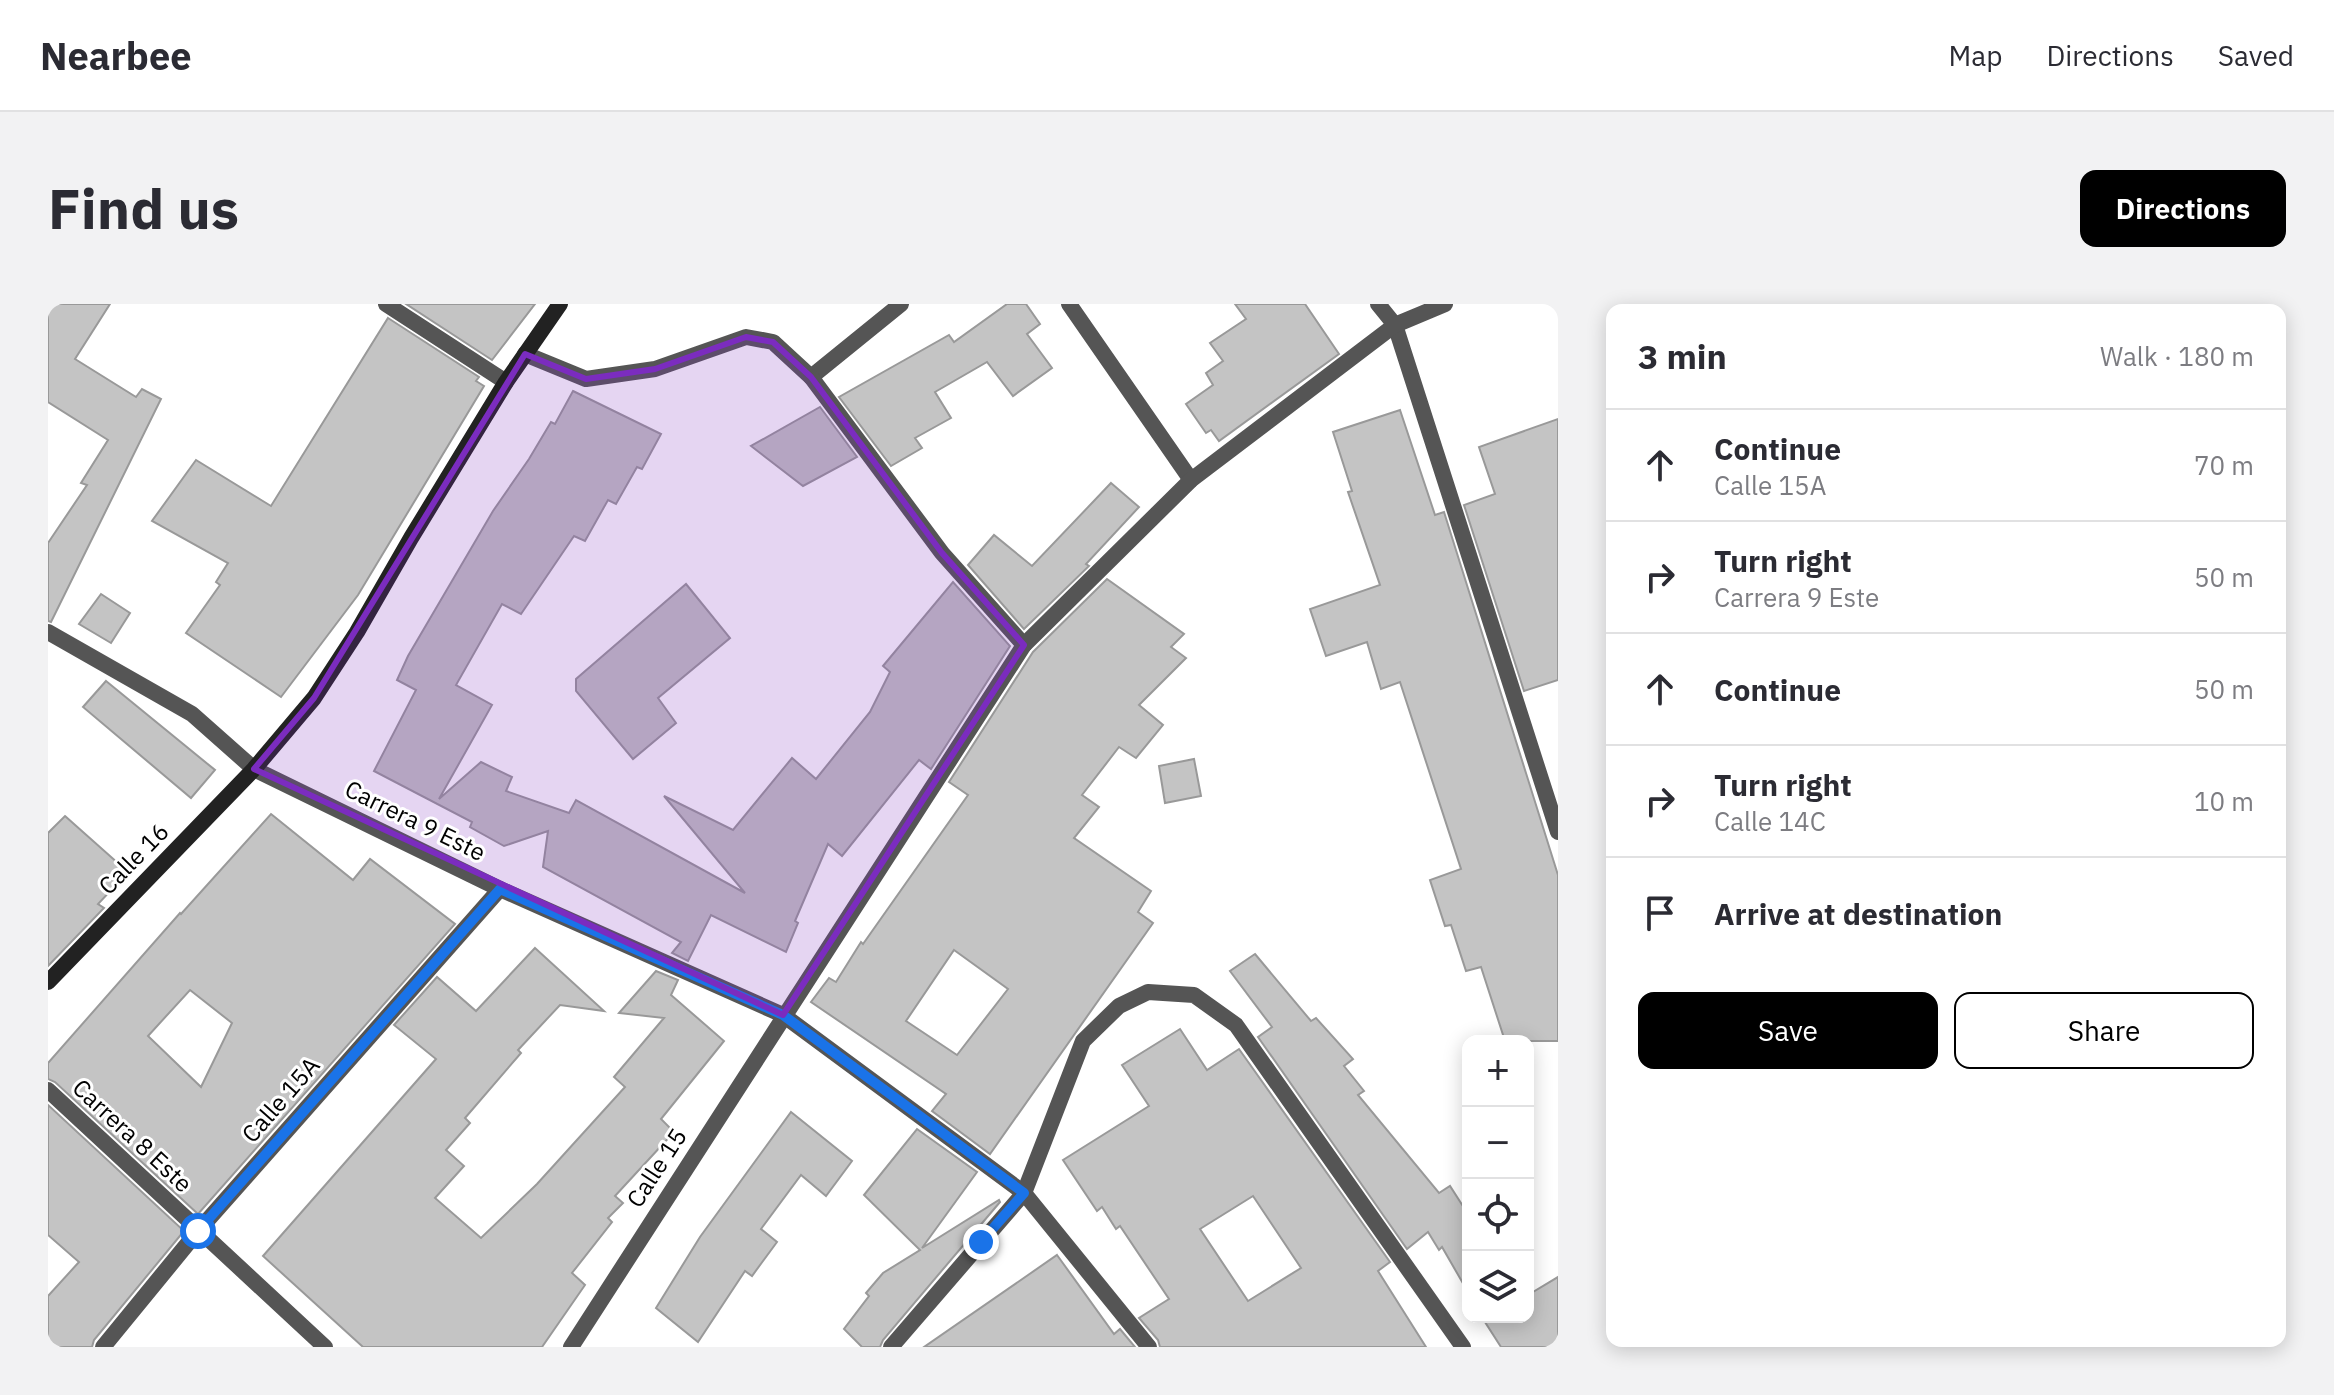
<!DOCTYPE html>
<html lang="en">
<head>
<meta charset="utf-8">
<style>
	body { margin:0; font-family:"IBM Plex Sans",sans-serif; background:#f2f2f3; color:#2b2b33 }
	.controls { position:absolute; right:24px; bottom:24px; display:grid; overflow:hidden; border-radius:16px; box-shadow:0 4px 20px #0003 }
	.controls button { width:72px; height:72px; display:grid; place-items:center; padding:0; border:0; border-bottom:2px solid #e1e1e2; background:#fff; color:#2b2b33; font:40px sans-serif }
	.stop { position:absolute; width:24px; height:24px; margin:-18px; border:6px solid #1a73e8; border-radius:50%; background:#fff }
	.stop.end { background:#1a73e8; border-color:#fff; box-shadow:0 2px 8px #0008 }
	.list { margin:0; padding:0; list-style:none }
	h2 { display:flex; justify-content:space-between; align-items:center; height:104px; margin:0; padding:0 32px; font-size:34px }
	h2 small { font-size:26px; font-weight:400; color:#7c7c81 }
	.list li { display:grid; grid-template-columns:52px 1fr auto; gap:24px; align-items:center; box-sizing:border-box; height:112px; padding:0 32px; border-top:2px solid #e1e1e2 }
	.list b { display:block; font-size:30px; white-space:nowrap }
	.list p { margin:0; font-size:26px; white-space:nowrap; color:#7c7c81 }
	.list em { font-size:26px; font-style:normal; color:#7c7c81 }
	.actions { display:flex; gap:16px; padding:24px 32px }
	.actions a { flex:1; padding:18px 0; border:2px solid #000; border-radius:16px; text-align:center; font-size:28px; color:#000 }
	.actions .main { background:#000; color:#fff }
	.icon { flex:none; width:44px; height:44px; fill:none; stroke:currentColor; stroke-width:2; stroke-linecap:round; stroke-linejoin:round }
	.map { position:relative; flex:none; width:1510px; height:1043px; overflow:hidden; border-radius:16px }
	header { display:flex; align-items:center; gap:48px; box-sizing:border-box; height:112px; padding:0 40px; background:#fff; border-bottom:2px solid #e1e1e2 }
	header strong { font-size:38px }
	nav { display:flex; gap:44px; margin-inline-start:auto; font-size:28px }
	.intro { display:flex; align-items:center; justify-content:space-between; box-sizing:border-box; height:192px; padding:0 48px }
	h1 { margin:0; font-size:56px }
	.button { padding:20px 36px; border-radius:16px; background:#000; color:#fff; font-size:28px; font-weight:700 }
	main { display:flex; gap:48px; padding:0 48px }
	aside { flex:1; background:#fff; border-radius:16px; box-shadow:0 4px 20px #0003 }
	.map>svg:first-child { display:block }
	.building { fill:#c4c4c4; stroke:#999; stroke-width:2; fill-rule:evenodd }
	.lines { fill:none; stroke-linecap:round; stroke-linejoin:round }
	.minor { stroke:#555; stroke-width:16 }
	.secondary { stroke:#222; stroke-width:16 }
	.route { stroke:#1a73e8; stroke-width:10 }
	.marked { fill:#7b2cbf; fill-opacity:0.2; stroke:#7b2cbf; stroke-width:6; stroke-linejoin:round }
	.labels { text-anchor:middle; stroke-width:6; stroke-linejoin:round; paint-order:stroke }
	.street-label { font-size:24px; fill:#000; stroke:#fff }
</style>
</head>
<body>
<header>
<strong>Nearbee</strong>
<nav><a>Map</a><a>Directions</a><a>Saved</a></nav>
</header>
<div class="intro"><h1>Find us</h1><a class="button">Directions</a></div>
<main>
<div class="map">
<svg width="1510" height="1043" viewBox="0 0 1510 1043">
	<rect width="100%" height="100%" fill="#fff"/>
	<g class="building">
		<polygon points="0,0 62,0 27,55 88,93 94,85 113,95 3,318 0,317 0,239 39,181 33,179 60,136 0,98"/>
		<polygon points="358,0 487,0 444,56"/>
		<polygon points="959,0 978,0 992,20 979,30 1004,64 965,92 939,58 887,88 903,114 867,134 874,144 843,162 791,93 901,31 906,38"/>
		<polygon points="1187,0 1257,0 1291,50 1171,137 1163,126 1158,129 1138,100 1165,81 1158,69 1175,57 1162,39 1198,15"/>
		<polygon points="340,14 431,73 428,77 436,82 310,291 233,393 138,329 172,281 168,278 180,259 104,217 148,156 223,202"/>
		<polygon points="525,87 613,130 594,165 589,163 568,200 560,196 537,237 526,232 473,310 454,300 408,381 444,401 391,495 433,458 464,473 458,487 521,509 528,496 697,589 616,492 685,526 744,454 768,475 822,408 842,368 835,362 905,278 962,342 883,465 871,456 794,552 780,540 747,617 750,619 738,648 663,611 640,657 624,649 633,638 495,563 500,527 456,542 422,523 424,518 326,467 368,386 349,376 360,352 445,207 481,155 503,118 507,120"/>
		<polygon points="772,103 809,153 755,182 703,142"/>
		<polygon points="1352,106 1387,211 1396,208 1510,571 1510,737 1457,737 1433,663 1418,667 1403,621 1397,622 1382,576 1413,565 1352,378 1333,385 1319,338 1278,352 1262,305 1332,281 1300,188 1304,187 1285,128"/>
		<polygon points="1510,115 1510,376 1476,387 1416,201 1447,190 1431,143"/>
		<polygon points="1063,179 1091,203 1038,260 1041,262 976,325 920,261 946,231 984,262"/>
		<path d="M1059,275l77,55 -13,13 15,11 -47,47 24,20 -27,33 -17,-11 -37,48 17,12 -25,31 77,53 -13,21 15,11 -163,231 -58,-43 14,-17 -135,-92 18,-24 7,4 25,-40 2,2 105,-149 -19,-13 84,-130zM906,646l54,39 -51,66 -51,-34z"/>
		<polygon points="638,280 682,334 610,394 628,419 585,455 528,387 528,375"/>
		<polygon points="53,290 82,309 63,339 31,320"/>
		<polygon points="58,377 167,466 143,494 35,403"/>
		<polygon points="1146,455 1153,492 1117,499 1111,462"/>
		<path d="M223,510l82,66 17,-21 85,65 -257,290 -143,-132 -7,-3v-16l132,-150 1,1zM142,686l42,33 -31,64 -53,-51z"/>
		<polygon points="17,512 80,568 50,600 56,604 0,662 0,529"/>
		<polygon points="487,644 556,707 512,701 470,746 473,749 417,814 422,819 398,846 416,862 387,894 433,934 489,880 577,783 566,773 616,714 571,709 608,667 630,676 623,691 676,737 613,815 626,828 567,892 575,899 560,914 564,918 524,969 537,981 494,1043 315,1043 215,952 388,755 346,721 389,673 428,707"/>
		<polygon points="1207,650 1263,717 1268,714 1305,755 1296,762 1316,787 1310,791 1391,889 1402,882 1420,910 1420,988 1394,943 1391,946 1380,928 1359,945 1210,733 1224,723 1182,667"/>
		<path d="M1132,725l27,41 32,-21 151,213 -12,9 48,76h-266l-2,-7 -19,-22 30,-19 -49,-73 -4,3 -14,-22 -5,4 -34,-51 86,-54 -27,-41zM1205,892l48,72 -53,33 -48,-72z"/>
		<polygon points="0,801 136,927 46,1036 44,1043 0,1043 0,992 31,958 0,931"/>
		<polygon points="743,808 804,857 778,892 753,871 713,925 729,938 704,972 697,967 650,1038 608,1004 652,933"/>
		<polygon points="869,825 929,868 874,944 951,896 952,898 835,1036 832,1043 814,1043 796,1025 821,992 818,989 835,969 872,946 816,891"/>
		<polygon points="1009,951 1066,1030 1072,1025 1087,1043 876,1043"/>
		<polygon points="1510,973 1510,1043 1453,1043 1437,1018 1446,1013 1480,1013 1480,991"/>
	</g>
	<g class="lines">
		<g class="minor">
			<polyline points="338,0 458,78"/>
			<polyline points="1021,0 1143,176"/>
			<polyline points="1330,0 1347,21 1510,528"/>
			<polyline points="477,50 538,75 607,65 698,33 725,38 763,73 853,0"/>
			<polyline points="763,73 894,249 976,341"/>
			<polyline points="0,328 144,410 206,465 452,585 735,711 976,889 1101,1043"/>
			<polyline points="0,786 277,1043"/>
			<polyline points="55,1043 150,927 452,585"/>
			<polyline points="523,1043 976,341 1143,176 1347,21 1397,0"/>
			<polyline points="843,1043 976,889 1035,737 1071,702 1100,688 1146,691 1188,721 1415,1043"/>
		</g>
		<polyline class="secondary" points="0,678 206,465 266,394 309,328 363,234 458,78 512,0"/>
	</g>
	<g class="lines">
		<polyline class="route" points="150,927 452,585 735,711 976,889 933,938"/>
	</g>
	<path class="marked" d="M698,33l27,5 38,35 131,176 82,92 -241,370 -529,-246 60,-71 211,-344 61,25 69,-10z"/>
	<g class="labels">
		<g class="street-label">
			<text transform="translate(367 517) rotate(26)" y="8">Carrera 9 Este</text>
			<text transform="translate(86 555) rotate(-46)" y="8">Calle 16</text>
			<text transform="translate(233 796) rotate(-49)" y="8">Calle 15A</text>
			<text transform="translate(84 832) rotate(43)" y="8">Carrera 8 Este</text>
			<text transform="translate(609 864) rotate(-57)" y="8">Calle 15</text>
		</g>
	</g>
</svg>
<div class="controls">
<button>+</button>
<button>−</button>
<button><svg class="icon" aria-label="locate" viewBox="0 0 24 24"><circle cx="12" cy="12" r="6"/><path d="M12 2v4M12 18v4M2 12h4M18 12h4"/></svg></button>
<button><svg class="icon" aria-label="layers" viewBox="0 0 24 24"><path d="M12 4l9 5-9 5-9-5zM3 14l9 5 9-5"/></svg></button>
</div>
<div class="stop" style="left:150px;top:927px"></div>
<div class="stop end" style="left:933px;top:938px"></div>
</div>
<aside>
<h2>3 min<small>Walk · 180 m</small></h2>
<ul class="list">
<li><svg class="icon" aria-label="ahead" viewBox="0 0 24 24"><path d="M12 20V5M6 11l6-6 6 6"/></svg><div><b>Continue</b><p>Calle 15A</p></div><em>70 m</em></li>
<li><svg class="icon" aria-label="right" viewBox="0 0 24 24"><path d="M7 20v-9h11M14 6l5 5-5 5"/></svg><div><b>Turn right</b><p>Carrera 9 Este</p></div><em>50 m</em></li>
<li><svg class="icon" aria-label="ahead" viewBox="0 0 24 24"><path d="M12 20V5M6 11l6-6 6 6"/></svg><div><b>Continue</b></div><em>50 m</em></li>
<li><svg class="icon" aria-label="right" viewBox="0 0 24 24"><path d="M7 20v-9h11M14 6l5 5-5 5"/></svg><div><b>Turn right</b><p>Calle 14C</p></div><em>10 m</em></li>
<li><svg class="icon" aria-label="arrive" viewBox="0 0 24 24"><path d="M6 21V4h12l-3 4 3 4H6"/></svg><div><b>Arrive at destination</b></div></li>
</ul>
<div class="actions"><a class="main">Save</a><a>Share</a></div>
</aside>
</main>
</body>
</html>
